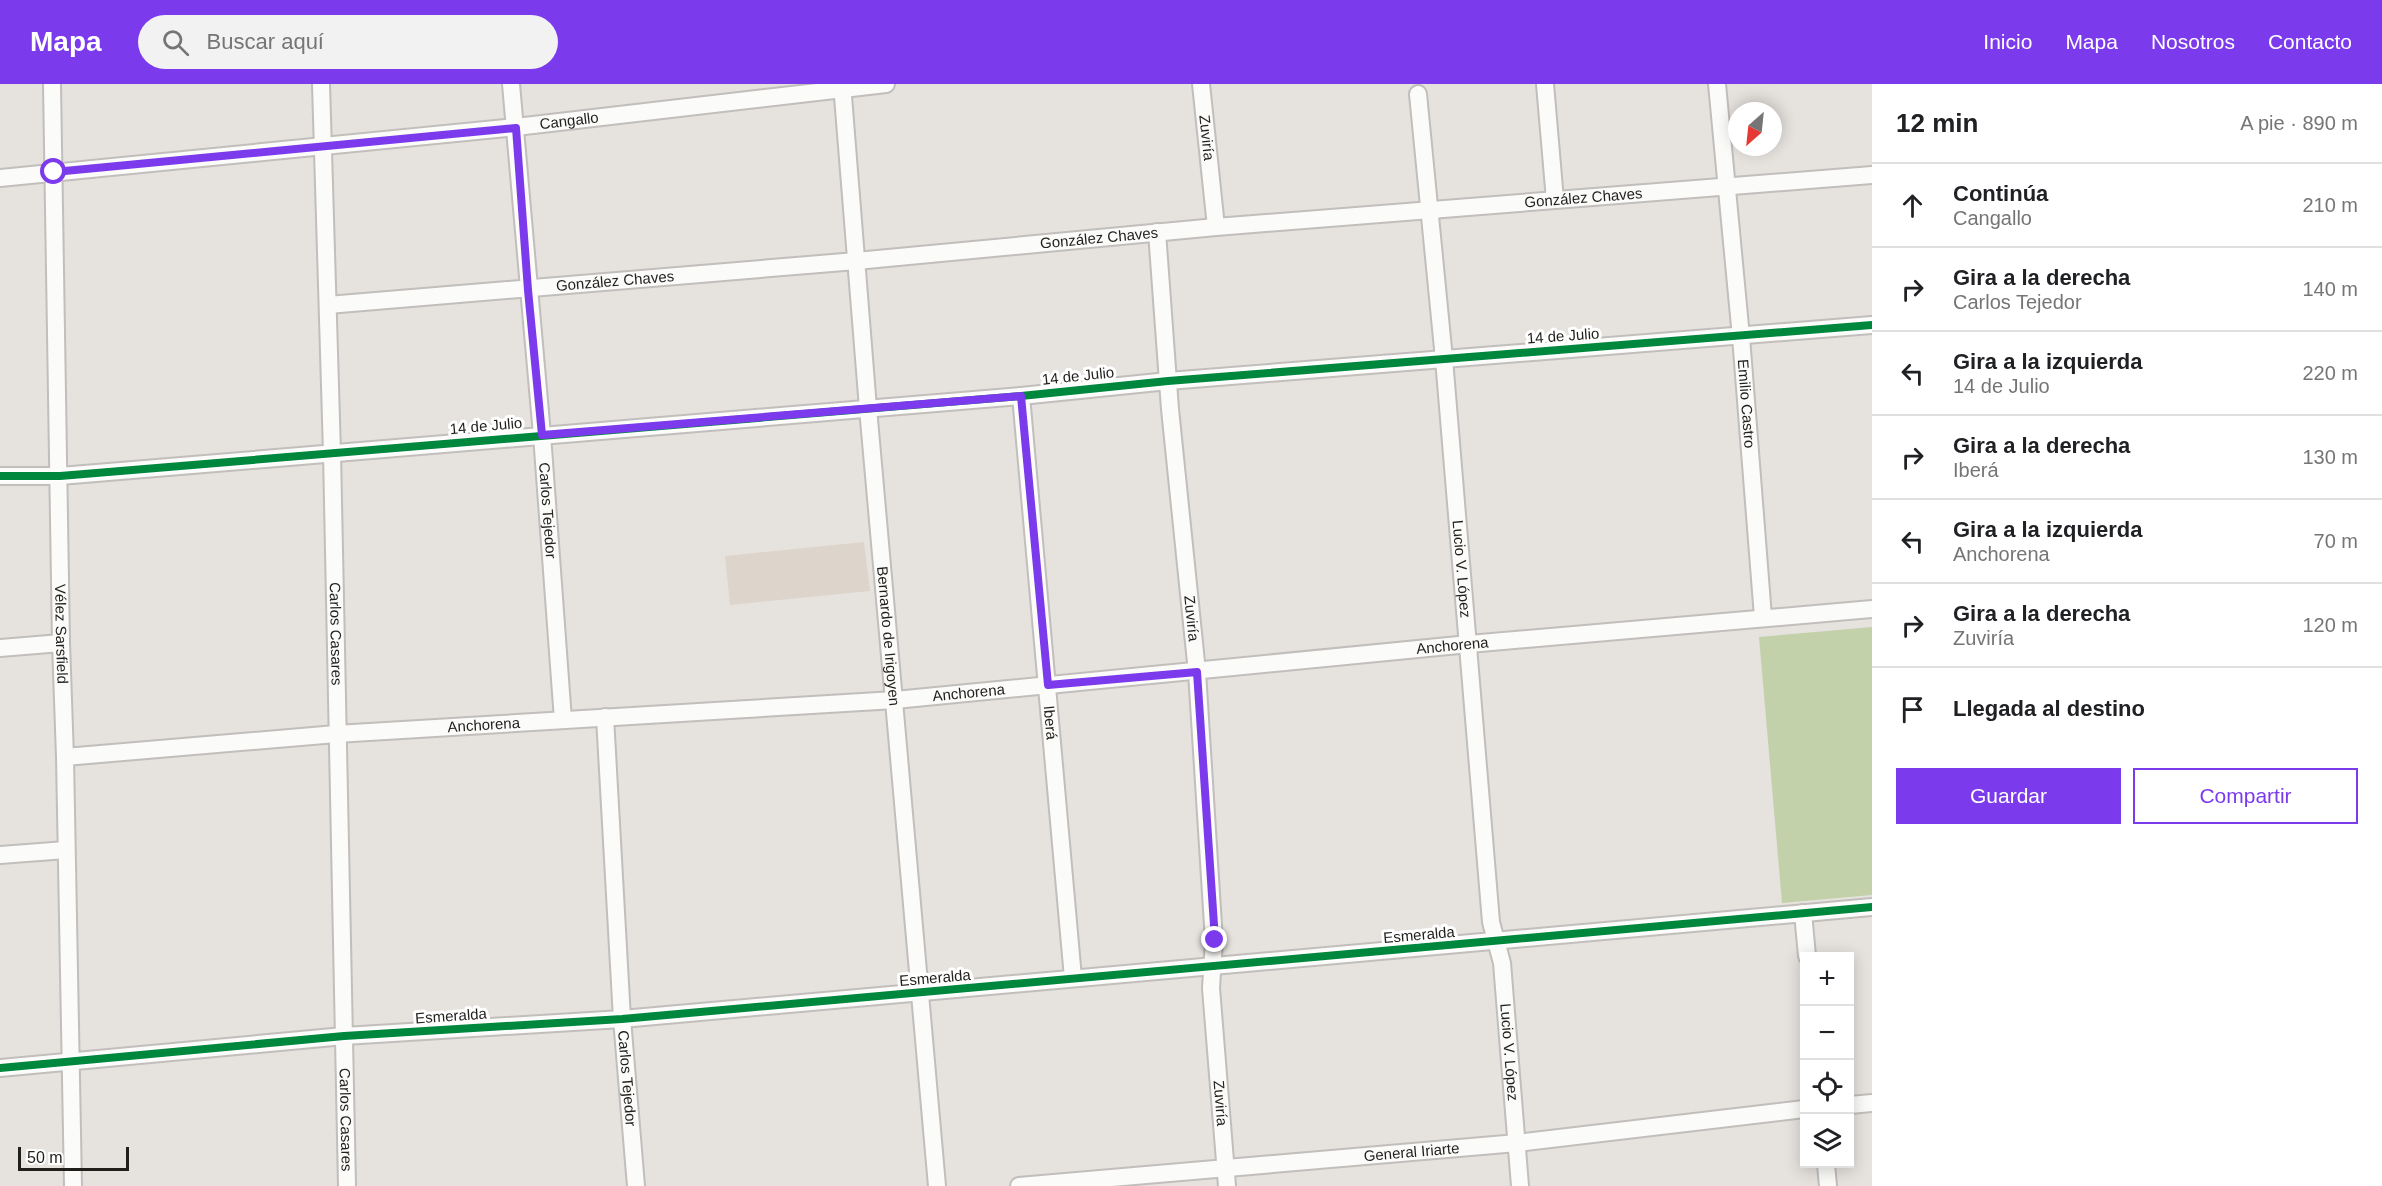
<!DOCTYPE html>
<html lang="es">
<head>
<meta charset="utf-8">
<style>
	body { margin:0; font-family:Arial,sans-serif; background:#f2f2f2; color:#202124 }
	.controls { position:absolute; right:18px; bottom:18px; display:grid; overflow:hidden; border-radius:0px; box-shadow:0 3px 15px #0003 }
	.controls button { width:54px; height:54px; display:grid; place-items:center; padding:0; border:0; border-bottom:2px solid #e0e0e0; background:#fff; color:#202124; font:30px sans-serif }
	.compass { position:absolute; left:1728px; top:18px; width:54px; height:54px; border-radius:50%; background:#fff; box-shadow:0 3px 15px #0003; rotate:207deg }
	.scale { position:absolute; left:18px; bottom:15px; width:111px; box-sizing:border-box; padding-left:6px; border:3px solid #211f1c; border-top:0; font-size:16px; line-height:21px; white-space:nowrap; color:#211f1c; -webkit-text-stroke:4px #fff; paint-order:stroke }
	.stop { position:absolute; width:18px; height:18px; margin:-14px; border:4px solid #7c3aed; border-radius:50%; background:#fff }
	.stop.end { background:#7c3aed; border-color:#fff; box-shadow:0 2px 6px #0008 }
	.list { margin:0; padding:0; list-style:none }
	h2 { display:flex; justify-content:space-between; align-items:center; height:78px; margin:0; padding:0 24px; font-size:26px }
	h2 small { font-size:20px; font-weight:400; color:#757577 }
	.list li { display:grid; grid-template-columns:39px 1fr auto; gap:18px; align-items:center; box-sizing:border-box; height:84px; padding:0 24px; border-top:2px solid #e0e0e0 }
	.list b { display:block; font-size:22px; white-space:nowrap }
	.list p { margin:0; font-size:20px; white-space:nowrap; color:#757577 }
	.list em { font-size:20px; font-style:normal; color:#757577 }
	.actions { display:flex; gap:12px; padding:18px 24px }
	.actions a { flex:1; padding:14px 0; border:2px solid #7c3aed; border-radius:0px; text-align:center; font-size:21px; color:#7c3aed }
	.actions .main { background:#7c3aed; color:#fff }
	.icon { flex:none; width:33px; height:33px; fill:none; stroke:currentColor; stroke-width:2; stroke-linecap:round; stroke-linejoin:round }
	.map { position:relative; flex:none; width:1872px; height:1102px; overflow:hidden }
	header { display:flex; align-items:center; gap:36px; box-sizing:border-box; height:84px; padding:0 30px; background:#7c3aed; color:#fff }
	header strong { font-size:28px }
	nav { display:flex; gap:33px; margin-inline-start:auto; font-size:21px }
	.search { width:420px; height:54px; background:#f2f2f2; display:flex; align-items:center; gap:15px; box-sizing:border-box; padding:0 21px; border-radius:33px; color:#757577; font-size:22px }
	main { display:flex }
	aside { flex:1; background:#fff }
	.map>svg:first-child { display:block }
	.built { fill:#ddd5cc }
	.green { fill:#c3d1ab }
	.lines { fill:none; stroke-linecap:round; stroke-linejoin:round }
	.minor-casing { stroke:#c1bebb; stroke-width:20 }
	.minor { stroke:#fbfbfa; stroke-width:16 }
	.cycleway-casing { stroke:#fff; stroke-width:11 }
	.cycleway { stroke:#00873e; stroke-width:8 }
	.route { stroke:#7c3aed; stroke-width:8 }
	.labels { text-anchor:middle; stroke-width:6; stroke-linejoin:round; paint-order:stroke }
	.street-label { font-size:15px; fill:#211f1c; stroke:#fff }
</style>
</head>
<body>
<header>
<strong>Mapa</strong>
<div class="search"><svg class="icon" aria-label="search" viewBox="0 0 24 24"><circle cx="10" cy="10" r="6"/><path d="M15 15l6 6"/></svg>Buscar aquí</div>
<nav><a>Inicio</a><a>Mapa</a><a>Nosotros</a><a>Contacto</a></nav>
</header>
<main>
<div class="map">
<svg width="1872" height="1102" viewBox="0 0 1872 1102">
	<rect width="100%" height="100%" fill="#e6e2de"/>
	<polygon class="built" points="864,458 870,507 730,521 725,472"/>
	<polygon class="green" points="1872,543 1872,811 1782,819 1759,553"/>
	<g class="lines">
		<g class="minor-casing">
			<g id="minor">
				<path id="s1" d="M52,0l9,559 4,114 8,429"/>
				<path id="s2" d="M321,0l11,369 15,733"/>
				<path id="s3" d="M511,0l31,351 21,285"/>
				<path id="s4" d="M842,0l26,324 69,778"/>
				<path id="s5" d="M1201,0l15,143"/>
				<polyline points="1545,0 1555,116"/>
				<path id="s6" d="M1717,0l24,253 22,280"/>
				<path id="s7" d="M1418,10l26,265 47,563 11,41 18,223"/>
				<path id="s8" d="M0,94l516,-51 370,-43"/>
				<path id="s9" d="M1157,148l13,177 27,263 17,269 -3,47 16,198"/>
				<path id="s10" d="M328,221l528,-44 360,-34 656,-52"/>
				<path id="s11" d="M1021,312l52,582"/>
				<polyline points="0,392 60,392 1021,312 1168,297 1872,241"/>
				<polyline points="0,564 61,559"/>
				<path id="s12" d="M605,633l17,302 14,167"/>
				<path id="s13" d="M65,673l271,-23 559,-34 574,-56 403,-35"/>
				<polyline points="0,771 66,766"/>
				<polyline points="1803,829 1807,872"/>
				<polyline points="0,984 344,952 622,935 1872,823"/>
				<polyline points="1850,1021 1872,1019"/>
				<polyline points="1826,1080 1828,1102"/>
				<path id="s14" d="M1019,1102l498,-43 287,-34"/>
			</g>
		</g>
		<use href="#minor" class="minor"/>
		<g class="cycleway-casing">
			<g id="cycleway">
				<polyline points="0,392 60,392 1021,312 1168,297 1872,241"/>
				<polyline points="0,984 344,952 622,935 1872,823"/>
			</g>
		</g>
		<use href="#cycleway" class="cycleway"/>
	</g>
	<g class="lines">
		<polyline class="route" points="54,88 516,44 528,206 542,351 1021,312 1048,601 1197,588 1215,856"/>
	</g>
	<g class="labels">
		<g class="street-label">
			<text dy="5" stroke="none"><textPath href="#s8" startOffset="572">Cangallo</textPath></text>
			<text dy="5" stroke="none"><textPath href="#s5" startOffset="54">Zuviría</textPath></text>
			<text dy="5" stroke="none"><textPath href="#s10" startOffset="1260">González Chaves</textPath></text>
			<text dy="5" stroke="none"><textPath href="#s10" startOffset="774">González Chaves</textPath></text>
			<text dy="5" stroke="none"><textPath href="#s10" startOffset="288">González Chaves</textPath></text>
			<text transform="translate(1563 252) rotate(-4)" y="5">14 de Julio</text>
			<text transform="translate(1078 292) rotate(-6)" y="5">14 de Julio</text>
			<text dy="5" stroke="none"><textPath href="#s6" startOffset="321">Emilio Castro</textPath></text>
			<text transform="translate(486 342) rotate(-5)" y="5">14 de Julio</text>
			<text dy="5" stroke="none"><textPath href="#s3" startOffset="428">Carlos Tejedor</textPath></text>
			<text dy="5" stroke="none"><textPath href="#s7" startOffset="477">Lucio V. López</textPath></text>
			<text dy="5" stroke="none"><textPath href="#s9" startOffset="388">Zuviría</textPath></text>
			<text dy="5" stroke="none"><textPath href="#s1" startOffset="550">Vélez Sarsfield</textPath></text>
			<text dy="5" stroke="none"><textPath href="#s2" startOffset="550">Carlos Casares</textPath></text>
			<text dy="5" stroke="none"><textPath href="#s4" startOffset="554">Bernardo de Irigoyen</textPath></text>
			<text dy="5" stroke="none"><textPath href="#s13" startOffset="1392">Anchorena</textPath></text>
			<text dy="5" stroke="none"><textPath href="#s13" startOffset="906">Anchorena</textPath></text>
			<text dy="5" stroke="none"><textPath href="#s11" startOffset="328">Iberá</textPath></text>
			<text dy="5" stroke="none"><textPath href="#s13" startOffset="420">Anchorena</textPath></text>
			<text transform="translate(1419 851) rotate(-5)" y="5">Esmeralda</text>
			<text transform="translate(935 894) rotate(-5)" y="5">Esmeralda</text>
			<text transform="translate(451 932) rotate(-4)" y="5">Esmeralda</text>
			<text dy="5" stroke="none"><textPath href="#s7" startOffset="963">Lucio V. López</textPath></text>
			<text dy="5" stroke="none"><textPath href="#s12" startOffset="362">Carlos Tejedor</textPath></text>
			<text dy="5" stroke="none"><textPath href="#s9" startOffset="874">Zuviría</textPath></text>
			<text dy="5" stroke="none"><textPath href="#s2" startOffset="1036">Carlos Casares</textPath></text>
			<text dy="5" stroke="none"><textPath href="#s14" startOffset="394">General Iriarte</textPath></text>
		</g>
	</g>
</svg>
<div class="controls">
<button>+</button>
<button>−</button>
<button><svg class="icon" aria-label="locate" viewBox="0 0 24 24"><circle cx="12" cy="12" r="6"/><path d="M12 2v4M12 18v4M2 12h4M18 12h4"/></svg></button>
<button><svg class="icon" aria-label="layers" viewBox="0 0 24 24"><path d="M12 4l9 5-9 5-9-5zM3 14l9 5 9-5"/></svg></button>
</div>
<svg class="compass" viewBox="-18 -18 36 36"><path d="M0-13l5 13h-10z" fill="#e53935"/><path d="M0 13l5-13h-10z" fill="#757577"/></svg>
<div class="scale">50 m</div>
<div class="stop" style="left:54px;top:88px"></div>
<div class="stop end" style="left:1215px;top:856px"></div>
</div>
<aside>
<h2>12 min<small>A pie · 890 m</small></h2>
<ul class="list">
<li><svg class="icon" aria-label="ahead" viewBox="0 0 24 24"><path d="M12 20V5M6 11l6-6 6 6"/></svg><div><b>Continúa</b><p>Cangallo</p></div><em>210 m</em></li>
<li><svg class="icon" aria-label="right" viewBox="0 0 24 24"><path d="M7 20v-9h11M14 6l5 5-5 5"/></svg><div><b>Gira a la derecha</b><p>Carlos Tejedor</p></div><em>140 m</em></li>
<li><svg class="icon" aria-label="left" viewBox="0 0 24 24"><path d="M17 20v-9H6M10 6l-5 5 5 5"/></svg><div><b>Gira a la izquierda</b><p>14 de Julio</p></div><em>220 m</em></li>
<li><svg class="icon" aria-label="right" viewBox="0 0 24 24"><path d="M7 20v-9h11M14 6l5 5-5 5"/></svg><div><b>Gira a la derecha</b><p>Iberá</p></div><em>130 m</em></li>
<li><svg class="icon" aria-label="left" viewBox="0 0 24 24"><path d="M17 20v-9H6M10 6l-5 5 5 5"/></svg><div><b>Gira a la izquierda</b><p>Anchorena</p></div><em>70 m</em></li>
<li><svg class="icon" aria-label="right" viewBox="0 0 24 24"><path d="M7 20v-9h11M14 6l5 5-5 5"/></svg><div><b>Gira a la derecha</b><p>Zuviría</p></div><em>120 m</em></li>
<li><svg class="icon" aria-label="arrive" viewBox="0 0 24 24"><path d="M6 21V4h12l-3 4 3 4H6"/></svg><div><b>Llegada al destino</b></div></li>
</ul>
<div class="actions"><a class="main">Guardar</a><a>Compartir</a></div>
</aside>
</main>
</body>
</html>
